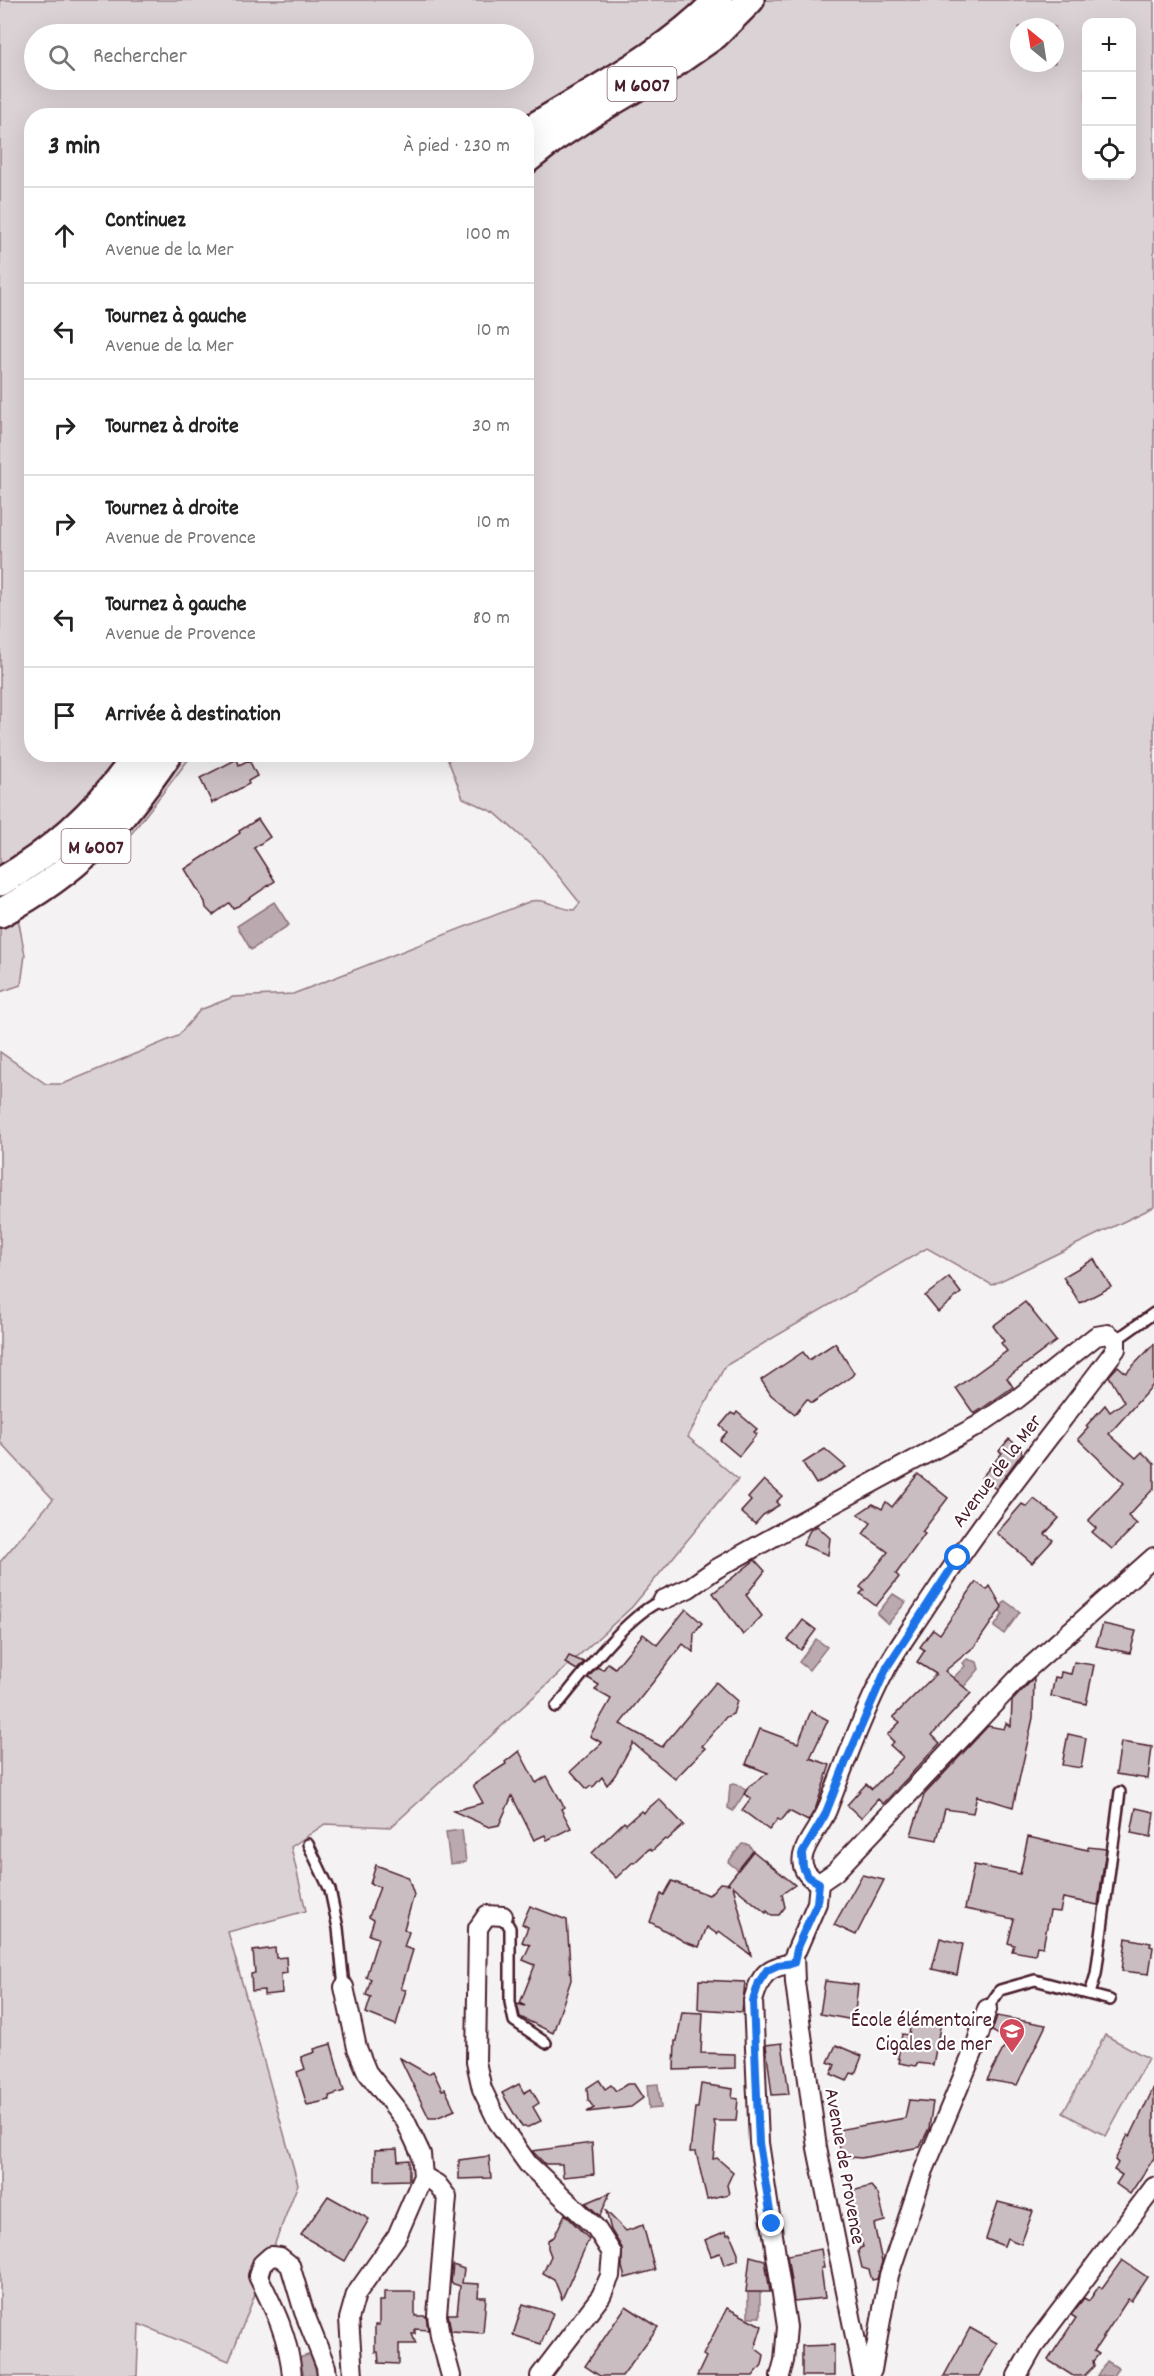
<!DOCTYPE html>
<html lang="fr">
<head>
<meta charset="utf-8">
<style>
	body { margin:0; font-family:Dekko,sans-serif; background:#f2f2f2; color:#222 }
	.controls { position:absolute; right:18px; top:18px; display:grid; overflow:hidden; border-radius:12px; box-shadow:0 6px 24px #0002 }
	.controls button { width:54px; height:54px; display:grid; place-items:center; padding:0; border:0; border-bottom:2px solid #e0e0e0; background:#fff; color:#222; font:30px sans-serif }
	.compass { position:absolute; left:1010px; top:18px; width:54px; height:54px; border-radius:50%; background:#fff; box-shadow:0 6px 24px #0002; rotate:330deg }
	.stop { position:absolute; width:18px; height:18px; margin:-14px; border:4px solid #1a73e8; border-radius:50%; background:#fff }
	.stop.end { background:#1a73e8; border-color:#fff; box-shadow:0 2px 6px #0008 }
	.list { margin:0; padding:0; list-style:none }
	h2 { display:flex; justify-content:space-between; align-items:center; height:78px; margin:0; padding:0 24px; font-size:26px }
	h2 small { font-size:20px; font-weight:400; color:#767676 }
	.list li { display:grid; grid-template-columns:39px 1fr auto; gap:18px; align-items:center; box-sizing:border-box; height:96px; padding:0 24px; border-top:2px solid #e0e0e0 }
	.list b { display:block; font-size:22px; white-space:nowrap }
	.list p { margin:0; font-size:20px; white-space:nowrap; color:#767676 }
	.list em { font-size:20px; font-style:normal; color:#767676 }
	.icon { flex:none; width:33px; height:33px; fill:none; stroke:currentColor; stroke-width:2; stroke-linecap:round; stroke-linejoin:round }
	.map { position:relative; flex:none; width:1154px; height:2376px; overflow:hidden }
	.search { position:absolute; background:#fff; box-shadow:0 6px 24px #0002; left:24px; top:24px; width:510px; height:66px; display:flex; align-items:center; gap:15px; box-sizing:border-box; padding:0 21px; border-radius:33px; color:#767676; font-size:22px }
	.panel { position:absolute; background:#fff; box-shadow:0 6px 24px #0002; left:24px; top:108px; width:510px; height:654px; border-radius:24px }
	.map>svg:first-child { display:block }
	.green { fill:#dbd2d5; stroke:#927880; stroke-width:1.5; fill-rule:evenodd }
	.water { fill:#baa9ae; stroke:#8d727a; stroke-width:1.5 }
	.building { fill:#cabdc1; stroke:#4a1f2b; stroke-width:1.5 }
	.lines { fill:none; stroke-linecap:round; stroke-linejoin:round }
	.lane-casing { stroke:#4a1f2b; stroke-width:14 }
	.street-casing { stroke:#4a1f2b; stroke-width:22 }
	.primary-casing { stroke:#4a1f2b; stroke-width:32 }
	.lane { stroke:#fff; stroke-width:9 }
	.street { stroke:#fff; stroke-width:18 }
	.primary { stroke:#fff; stroke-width:27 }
	.route { stroke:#1a73e8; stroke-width:8 }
	.labels { text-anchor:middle; stroke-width:4.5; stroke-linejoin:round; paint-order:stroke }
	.shield { fill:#fff; stroke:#80626b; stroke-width:1.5 }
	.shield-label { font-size:20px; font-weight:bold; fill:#4a1f2b }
	.street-label { font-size:21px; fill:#4a1f2b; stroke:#fff }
	.poi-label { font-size:21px; fill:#4a1f2b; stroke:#fff; text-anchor:end }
</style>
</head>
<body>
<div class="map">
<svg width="1154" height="2376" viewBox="0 0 1154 2376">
	<rect width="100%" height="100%" fill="#f4f2f2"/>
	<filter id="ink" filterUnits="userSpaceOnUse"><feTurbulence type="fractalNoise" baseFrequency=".0167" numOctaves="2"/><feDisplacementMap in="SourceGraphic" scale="12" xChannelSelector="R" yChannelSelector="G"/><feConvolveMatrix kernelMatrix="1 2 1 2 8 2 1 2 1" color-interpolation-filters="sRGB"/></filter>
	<g filter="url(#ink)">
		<g class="green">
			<path d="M0,0h1154v1207l-162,78 -65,-37 -202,118 -37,71 50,42 -106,128 -241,220 -66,-3 -34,23 15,64 -78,21 70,252 -69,177 -90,-37 -2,52h-137v-814l53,-63 -53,-57v-390l46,32h17l115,-48 22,-26 33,-13 60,-3 238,-93c14,-3 28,8 43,9l6,-7 -40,-50 -45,-40 -32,-15 -17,-43 80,-1v-638h-494v638l160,1 -74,96 -100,67 7,37 -4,30 -21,7zM1086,22h46v154h-46zM1019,27h36v36h-36zM34,34h490v46h-490z"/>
			<polygon points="1105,2035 1148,2058 1106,2136 1063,2113"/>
		</g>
		<g class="water">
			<polygon points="274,902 289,925 251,950 237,926"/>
			<polygon points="893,1594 906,1602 888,1624 877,1614"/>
			<polygon points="1005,1601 1020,1612 1004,1634 994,1627 1003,1614 999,1610"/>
			<polygon points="816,1639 827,1647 809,1670 799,1662"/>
			<polygon points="967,1659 977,1662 979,1669 963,1688 953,1678 965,1666 963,1663"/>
			<polygon points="733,1784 741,1786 746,1791 733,1811 728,1808 730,1785"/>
			<polygon points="462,1830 466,1862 450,1864 446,1832"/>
			<polygon points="742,1844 749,1845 753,1851 738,1870 728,1862"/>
			<polygon points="658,2084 661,2108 649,2109 647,2085"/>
			<rect x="748" y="2292" width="12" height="25"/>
			<polygon points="311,2354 317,2376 304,2376 299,2358"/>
			<polygon points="1107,2361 1118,2368 1113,2376 1097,2376"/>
		</g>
		<g class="building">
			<polygon points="237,759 239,765 249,760 257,776 248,781 249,784 212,803 200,778"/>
			<polygon points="258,819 270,837 254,848 275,881 238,906 233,908 229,903 213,915 206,908 205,902 185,869 240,833 239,831"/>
			<polygon points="1094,1259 1111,1287 1080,1303 1063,1277"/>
			<polygon points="949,1277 961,1293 938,1312 925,1296"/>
			<polygon points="1025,1302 1056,1341 1007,1378 1013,1387 974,1414 956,1388 1007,1351 1001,1343 1004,1341 993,1326"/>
			<polygon points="835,1343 854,1373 852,1376 812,1403 807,1399 795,1414 771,1395 761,1380 803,1352 809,1360"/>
			<polygon points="1154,1344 1154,1384 1109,1434 1136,1458 1142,1452 1154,1464 1154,1488 1128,1516 1137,1524 1112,1549 1092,1532 1096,1528 1088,1521 1124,1483 1078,1439 1088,1428 1086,1426 1105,1405 1110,1412 1124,1402 1109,1376 1118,1366 1126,1373"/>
			<polygon points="737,1412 757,1429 754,1432 757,1434 739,1456 720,1440 727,1432 720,1426 731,1413 735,1415"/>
			<polygon points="1009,1439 1020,1447 1022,1453 996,1489 981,1478 1002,1453 999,1451"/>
			<polygon points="825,1449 846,1467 816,1484 803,1463"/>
			<polygon points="918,1474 948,1498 922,1532 925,1534 896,1574 899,1577 876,1606 860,1594 864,1590 860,1587 888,1552 863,1534 871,1523 858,1514 873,1504 882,1509 886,1502 892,1507"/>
			<polygon points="764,1480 782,1496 776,1502 779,1505 763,1515 755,1524 741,1512 751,1501 748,1498"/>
			<polygon points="1034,1499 1059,1518 1045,1534 1053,1540 1032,1563 997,1533 1022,1504 1027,1507"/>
			<polygon points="817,1526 830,1538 828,1555 803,1545 810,1530"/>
			<polygon points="755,1560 765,1571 746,1595 762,1616 743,1635 713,1593"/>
			<polygon points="976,1582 987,1590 990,1586 1002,1607 975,1646 945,1671 971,1693 932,1735 940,1743 883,1804 878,1799 861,1818 847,1805 866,1784 872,1789 903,1757 890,1745 894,1742 887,1735 900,1722 893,1717 936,1674 917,1662 925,1650 920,1647 933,1629 940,1634"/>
			<polygon points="686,1609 702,1623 694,1633 693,1652 683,1644 620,1724 662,1747 716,1682 737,1701 733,1714 726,1717 702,1746 705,1748 675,1779 633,1743 615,1775 607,1785 602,1777 593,1787 591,1786 587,1789 571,1771 602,1743 590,1736 611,1699 595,1690 599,1685 588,1678 597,1667 603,1670 608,1663 615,1668 643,1634 657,1645"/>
			<polygon points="803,1620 816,1630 801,1650 788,1640"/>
			<polygon points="1103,1624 1136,1631 1130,1653 1096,1646"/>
			<polygon points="569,1656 584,1662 577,1670 565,1663"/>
			<polygon points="1074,1662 1094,1665 1086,1704 1051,1696 1055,1677 1060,1678 1061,1672 1071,1674"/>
			<polygon points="1034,1678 1033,1718 1013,1807 977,1796 973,1813 945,1809 937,1840 911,1835 924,1795 988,1726 1004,1729 1006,1723 1011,1727 1012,1701"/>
			<polygon points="811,1711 828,1720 810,1758 830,1765 816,1807 808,1821 789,1811 781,1821 778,1819 769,1830 742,1810 751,1798 744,1794 749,1786 768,1773 746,1764 760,1729 798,1743"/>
			<polygon points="1068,1734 1086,1738 1081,1768 1062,1765"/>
			<polygon points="1121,1742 1152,1747 1148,1779 1116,1774"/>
			<polygon points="519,1751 536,1783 547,1776 564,1807 561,1809 571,1828 547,1840 545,1835 534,1840 512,1796 499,1825 489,1827 453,1811 483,1803 473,1785 506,1764 505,1762"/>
			<polygon points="659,1799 684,1825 667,1840 665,1839 652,1851 649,1849 634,1863 633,1862 616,1878 592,1853 624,1822 626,1824 641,1811 643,1813"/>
			<polygon points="1136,1808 1154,1812 1151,1837 1131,1833"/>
			<polygon points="1028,1837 1088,1850 1088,1847 1106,1849 1098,1905 1063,1898 1060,1912 1050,1911 1043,1947 1037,1946 1035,1955 1012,1951 1014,1945 1008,1943 1014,1919 965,1909 974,1865 1020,1874"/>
			<polygon points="753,1851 795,1885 782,1894 785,1907 779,1915 771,1915 767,1911 766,1913 733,1886 751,1955 719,1931 717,1934 707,1927 699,1947 685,1942 650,1922 661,1894 664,1895 672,1881 709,1895 720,1883 730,1884 728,1883"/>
			<polygon points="376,1865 408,1877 414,1895 404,1929 409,1932 404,1947 413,1950 401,1989 406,1990 396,2025 366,2013 371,1997 366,1995 371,1979 366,1977 378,1938 369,1935 374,1920 369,1917 380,1887 370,1884"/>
			<polygon points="862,1875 884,1880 856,1935 834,1925"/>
			<polygon points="530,1906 567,1920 571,1980 553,2033 520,2017 517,2004 525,2006 520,2003 535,1965 523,1960 530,1945 522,1942 528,1927 522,1924"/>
			<polygon points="940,1938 963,1944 957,1975 932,1969"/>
			<polygon points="1126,1938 1151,1943 1150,1946 1153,1947 1149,1974 1122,1971"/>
			<polygon points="275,1948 276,1958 286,1957 287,1973 281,1974 282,1993 264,1995 264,1990 252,1991 251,1974 255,1973 253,1951"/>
			<polygon points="699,1980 745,1982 742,2012 698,2009"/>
			<polygon points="825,1981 858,1985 854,2020 820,2014"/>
			<polygon points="682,2012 703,2013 701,2053 735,2054 735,2068 674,2070 675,2041 677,2041"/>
			<polygon points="997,2016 1046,2025 1017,2085 987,2080 1008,2040 992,2031"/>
			<polygon points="911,2018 941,2022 933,2065 917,2063 916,2066 899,2063 900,2059 898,2058 902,2034 909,2035"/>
			<polygon points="782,2043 789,2094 772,2095 766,2045"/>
			<polygon points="331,2044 344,2091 329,2096 330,2100 307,2105 297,2072 305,2069 301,2057 315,2052 314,2049"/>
			<polygon points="836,2045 862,2056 855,2074 851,2073 847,2081 831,2074 835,2065 828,2062"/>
			<polygon points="400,2058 428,2074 433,2071 442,2090 445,2089 455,2110 436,2118 429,2118"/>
			<polygon points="599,2080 605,2089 611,2085 616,2091 627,2084 634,2084 643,2098 631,2107 587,2112 594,2108 588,2100 587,2088"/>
			<polygon points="519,2084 524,2093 531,2089 539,2103 533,2107 541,2121 528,2127 522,2127 502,2093"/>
			<polygon points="701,2084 733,2089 732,2098 738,2099 736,2121 714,2121 716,2130 713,2159 717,2158 733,2172 727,2185 729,2194 707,2199 696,2152 690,2152 695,2108 698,2108"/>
			<polygon points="1154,2087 1154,2158 1130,2194 1116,2184 1122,2175 1114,2170 1118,2163 1115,2160 1128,2135 1130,2137"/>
			<polygon points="909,2100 933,2102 929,2128 920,2147 861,2158 841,2156 837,2130 905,2118"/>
			<polygon points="592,2143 594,2174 563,2177 562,2164 545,2164 532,2151"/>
			<polygon points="397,2149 398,2161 409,2160 409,2180 375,2181 375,2150"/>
			<polygon points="489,2156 491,2178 459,2179 459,2160"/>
			<polygon points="871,2186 878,2194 885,2221 874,2224 882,2262 877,2279 872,2280 869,2270 862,2268 858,2251 860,2248 863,2247 848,2192"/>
			<polygon points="610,2193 600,2216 586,2203"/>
			<polygon points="328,2196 369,2219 345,2261 301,2235"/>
			<polygon points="998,2202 1033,2211 1021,2244 1007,2238 1004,2246 986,2239"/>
			<polygon points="606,2211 626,2231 643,2225 655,2270 625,2278 622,2267 622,2248 611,2230"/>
			<polygon points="565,2214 589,2239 562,2299 554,2279 543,2273 551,2256 548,2248 548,2240 554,2237"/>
			<polygon points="726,2231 727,2235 730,2234 738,2253 738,2260 724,2265 720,2253 711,2256 705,2240"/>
			<polygon points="821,2249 824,2268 821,2268 825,2298 794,2301 787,2255"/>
			<polygon points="750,2256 765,2260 770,2292 746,2292"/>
			<polygon points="1122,2260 1147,2277 1131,2301 1128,2299 1094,2351 1099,2354 1093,2361 1094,2366 1084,2376 1073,2376 1048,2360 1076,2318 1071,2315 1084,2298 1089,2301 1099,2286 1102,2288"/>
			<polygon points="453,2265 464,2269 462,2283 479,2284 478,2297 486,2297 483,2333 451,2331 448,2314 457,2314 460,2286 451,2283"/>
			<polygon points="384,2292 415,2292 415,2316 426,2316 428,2330 415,2329 415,2334 412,2334 416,2344 399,2344 399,2364 379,2363 378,2352 375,2352 375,2325 379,2325 379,2301 384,2301"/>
			<polygon points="523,2304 553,2313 541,2344 513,2335"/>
			<polygon points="626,2306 658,2327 622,2376 600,2376 585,2366"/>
			<polygon points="727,2308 762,2326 755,2348 764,2355 762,2365 753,2376 697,2376 706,2357 703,2355"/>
			<polygon points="970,2328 997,2343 979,2376 944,2376"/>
			<polygon points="834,2345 834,2376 802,2376 802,2346"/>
		</g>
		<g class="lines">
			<g class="lane-casing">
				<g id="lane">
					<polyline points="1116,1340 1154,1313"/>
					<path d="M556,1707c25,-30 72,-94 107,-107"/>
					<polyline points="308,1844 330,1890 338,1928 344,1987"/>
					<polyline points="503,1916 510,1928 510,2002 514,2021 546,2043"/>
					<polyline points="1090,1994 1096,1974 1120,1792"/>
					<polyline points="987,2009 1000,1990 1035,1980 1110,2000"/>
				</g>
			</g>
			<g class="street-casing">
				<g id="street">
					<path d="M663,1600l26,-12 27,-19 86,-48 175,-95 40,-27 79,-63 12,-2 8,6v9c-63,84 -130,166 -187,253 -14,22 -30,43 -42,65 -24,46 -42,96 -60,143 -10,25 -45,53 -8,73l16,-11 187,-198 132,-117"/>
					<polyline points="819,1883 817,1903 794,1956 795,1982 817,2148 863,2376"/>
					<polyline points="503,1916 487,1915 478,1928 476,2062 482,2089 498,2122 528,2164 596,2228 612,2253 610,2276 601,2296 540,2376"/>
					<polyline points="344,1987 357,2048 367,2072 405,2120 421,2154 423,2176 397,2236 356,2294 349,2319 353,2376"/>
					<polyline points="423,2176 437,2184 447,2197 437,2315 440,2336 451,2376"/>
					<polyline points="863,2375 872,2370 889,2275 924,2170 975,2048 987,2009"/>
					<path d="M292,2376c-3,-38 -17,-66 -34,-100l4,-12 9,-8 9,1 10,8 14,47 22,55 1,9"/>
					<path d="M780,2376l4,-15 3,-34 -28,-184 -6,-142c8,-27 13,-34 41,-38"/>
					<polyline points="1017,2376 1034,2346 1154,2187"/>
				</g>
			</g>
			<g class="primary-casing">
				<g id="primary">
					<path d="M526,132c66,-41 138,-76 192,-132"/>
					<polyline points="526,160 554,138 592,113 662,72 715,35 750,0"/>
					<path d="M0,882c55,-31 102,-76 138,-128"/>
					<path d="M0,913c78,-41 119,-87 168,-159"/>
				</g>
			</g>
			<use href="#lane" class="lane"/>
			<use href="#street" class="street"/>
			<use href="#primary" class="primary"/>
		</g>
	</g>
	<g class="lines" filter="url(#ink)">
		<polyline class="route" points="772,2224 759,2143 753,2001 759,1982 767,1970 778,1965 794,1963 798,1945 817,1903 819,1883 807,1876 803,1867 802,1854 825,1815 845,1764 887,1667 958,1558"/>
	</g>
	<defs>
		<g id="school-pin" transform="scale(1.35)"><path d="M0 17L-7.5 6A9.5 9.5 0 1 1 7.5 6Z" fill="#d1495b" stroke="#fff"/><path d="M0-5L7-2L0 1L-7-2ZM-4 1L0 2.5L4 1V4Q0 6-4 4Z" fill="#fff"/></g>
	</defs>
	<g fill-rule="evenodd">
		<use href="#school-pin" x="1012" y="2031"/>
	</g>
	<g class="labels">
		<g class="shield">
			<rect x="607.5" y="67" width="69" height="34" rx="4.5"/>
			<rect x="61.5" y="829" width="69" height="34" rx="4.5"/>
		</g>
		<g class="shield-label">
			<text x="642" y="91">M 6007</text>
			<text x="96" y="853">M 6007</text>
		</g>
		<g class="street-label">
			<text transform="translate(996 1470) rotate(-53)" y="7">Avenue de la Mer</text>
			<text transform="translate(846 2166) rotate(80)" y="7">Avenue de Provence</text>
		</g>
		<g class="poi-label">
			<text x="992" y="2026">École élémentaire<tspan x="992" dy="24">Cigales de mer</tspan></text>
		</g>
	</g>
</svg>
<div class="controls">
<button>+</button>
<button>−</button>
<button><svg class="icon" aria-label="locate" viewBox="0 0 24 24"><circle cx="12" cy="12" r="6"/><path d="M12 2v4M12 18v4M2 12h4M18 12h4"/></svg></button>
</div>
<svg class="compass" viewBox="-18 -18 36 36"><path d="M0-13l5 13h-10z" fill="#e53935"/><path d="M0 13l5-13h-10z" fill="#767676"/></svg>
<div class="stop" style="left:958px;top:1558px"></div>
<div class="stop end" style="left:772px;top:2224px"></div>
<div class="search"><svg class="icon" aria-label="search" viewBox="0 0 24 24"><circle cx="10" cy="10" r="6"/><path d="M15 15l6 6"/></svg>Rechercher</div>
<section class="panel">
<h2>3 min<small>À pied · 230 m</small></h2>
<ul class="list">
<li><svg class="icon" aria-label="ahead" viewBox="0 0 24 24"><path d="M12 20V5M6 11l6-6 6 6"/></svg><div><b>Continuez</b><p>Avenue de la Mer</p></div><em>100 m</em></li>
<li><svg class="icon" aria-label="left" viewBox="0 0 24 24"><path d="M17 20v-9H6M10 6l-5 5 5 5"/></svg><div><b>Tournez à gauche</b><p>Avenue de la Mer</p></div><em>10 m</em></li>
<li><svg class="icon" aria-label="right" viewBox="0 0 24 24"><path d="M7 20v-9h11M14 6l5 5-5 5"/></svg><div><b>Tournez à droite</b></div><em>30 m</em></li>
<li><svg class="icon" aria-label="right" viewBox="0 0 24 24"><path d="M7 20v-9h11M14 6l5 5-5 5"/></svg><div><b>Tournez à droite</b><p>Avenue de Provence</p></div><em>10 m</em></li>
<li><svg class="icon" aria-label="left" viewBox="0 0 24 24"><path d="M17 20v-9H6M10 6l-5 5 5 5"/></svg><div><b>Tournez à gauche</b><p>Avenue de Provence</p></div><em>80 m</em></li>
<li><svg class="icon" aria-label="arrive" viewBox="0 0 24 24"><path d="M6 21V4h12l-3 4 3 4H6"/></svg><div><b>Arrivée à destination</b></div></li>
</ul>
</section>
</div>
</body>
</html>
